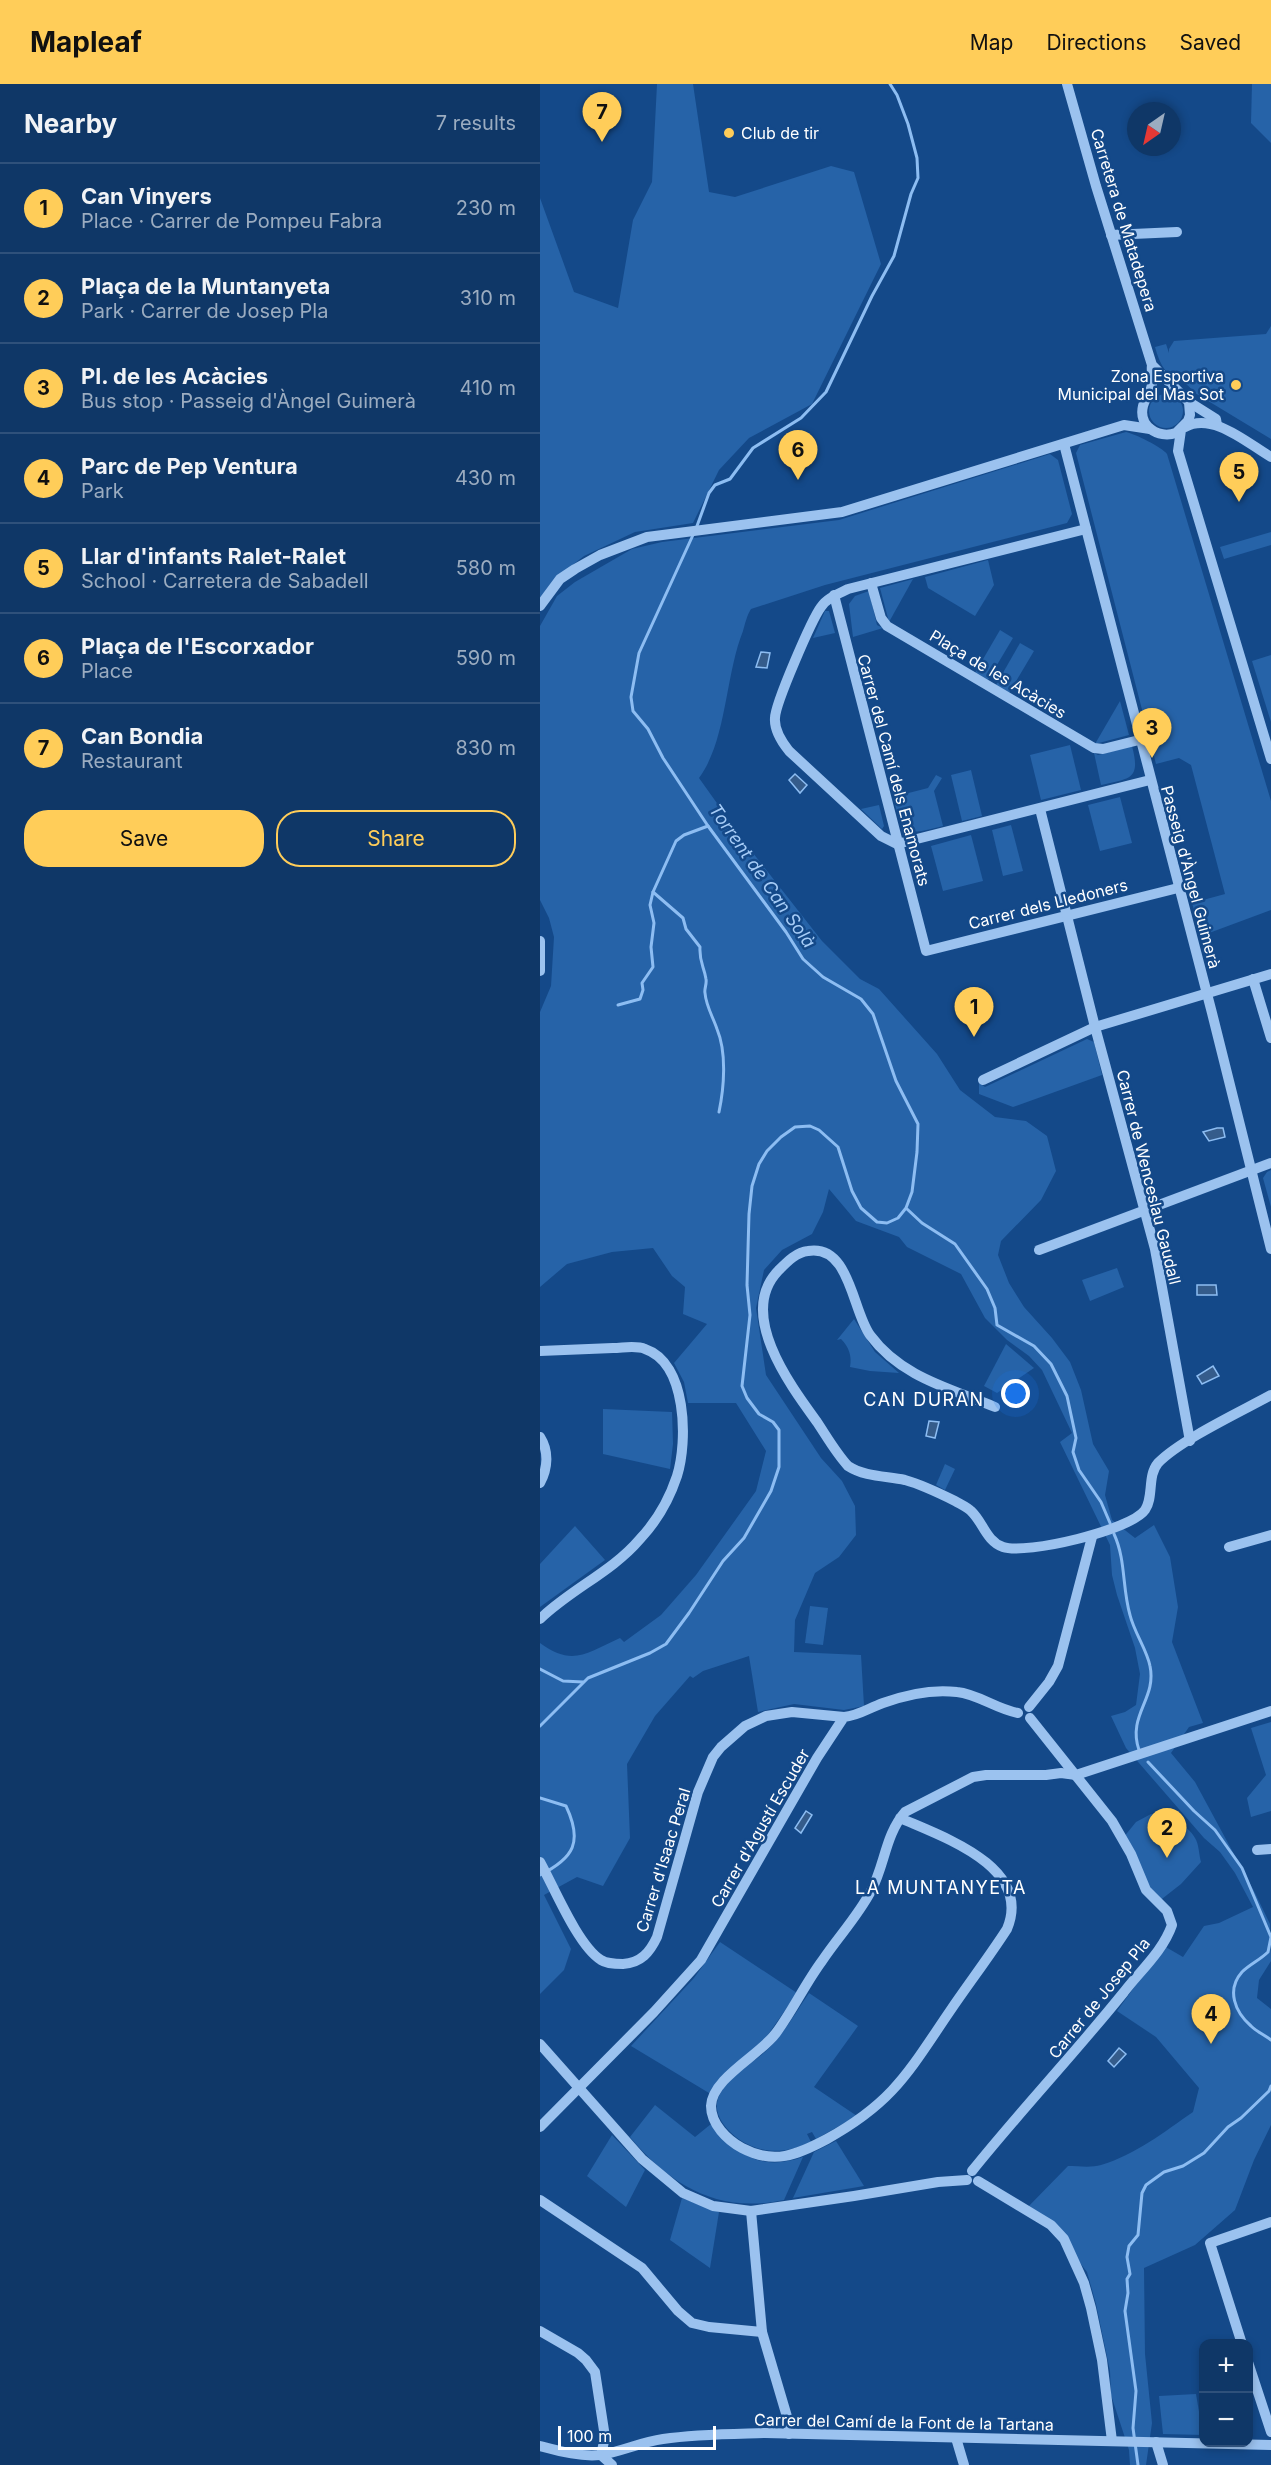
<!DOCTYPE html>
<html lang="en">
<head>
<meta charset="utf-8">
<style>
	body { margin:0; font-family:Inter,sans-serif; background:#1d4270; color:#f1f3f6 }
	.controls { position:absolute; right:18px; bottom:18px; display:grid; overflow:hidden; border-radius:12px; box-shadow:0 3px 9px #0003 }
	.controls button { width:54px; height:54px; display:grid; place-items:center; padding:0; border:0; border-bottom:2px solid #2f517b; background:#0f3767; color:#f1f3f6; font:30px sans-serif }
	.compass { position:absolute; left:587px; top:18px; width:54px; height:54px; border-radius:50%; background:#0f3767; box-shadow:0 3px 9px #0003; rotate:214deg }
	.scale { position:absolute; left:18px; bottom:15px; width:158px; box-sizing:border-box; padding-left:6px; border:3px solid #fff; border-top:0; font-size:16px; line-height:21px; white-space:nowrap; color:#fff; -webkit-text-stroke:4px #144989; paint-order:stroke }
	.you { position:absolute; left:476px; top:1310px; width:21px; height:21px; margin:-15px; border:4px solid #fff; border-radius:50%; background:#1a73e8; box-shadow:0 0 0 9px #1a73e833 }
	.badge { display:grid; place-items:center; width:39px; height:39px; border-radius:50%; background:#ffcd59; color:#111; font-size:20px; font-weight:700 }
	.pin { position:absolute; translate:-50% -50px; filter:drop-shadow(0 2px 3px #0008) }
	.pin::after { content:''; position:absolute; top:32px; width:21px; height:18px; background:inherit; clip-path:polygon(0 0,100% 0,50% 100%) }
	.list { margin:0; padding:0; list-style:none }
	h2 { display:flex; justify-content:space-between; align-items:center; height:78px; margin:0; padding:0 24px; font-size:26px }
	h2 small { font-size:20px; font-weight:400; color:#9bacc0 }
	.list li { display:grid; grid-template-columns:39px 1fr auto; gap:18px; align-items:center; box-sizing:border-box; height:90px; padding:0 24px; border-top:2px solid #2f517b }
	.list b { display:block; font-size:22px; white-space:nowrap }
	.list p { margin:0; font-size:20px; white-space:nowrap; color:#9bacc0 }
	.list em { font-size:20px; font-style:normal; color:#9bacc0 }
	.actions { display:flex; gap:12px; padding:18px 24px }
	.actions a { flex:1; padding:14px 0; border:2px solid #ffcd59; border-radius:24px; text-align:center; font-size:21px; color:#ffcd59 }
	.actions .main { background:#ffcd59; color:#111 }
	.map { position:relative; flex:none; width:731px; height:2381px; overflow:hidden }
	header { display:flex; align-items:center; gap:36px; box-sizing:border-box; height:84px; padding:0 30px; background:#ffcd59; color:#111 }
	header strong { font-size:28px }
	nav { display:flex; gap:33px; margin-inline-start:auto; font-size:21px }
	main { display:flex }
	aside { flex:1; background:#0f3767 }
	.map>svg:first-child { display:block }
	.green { fill:#2663a8 }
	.water { fill:#355c8b; stroke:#8dbdf2; stroke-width:1.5 }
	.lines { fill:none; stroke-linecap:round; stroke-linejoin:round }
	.stream { stroke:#8dbdf2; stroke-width:3 }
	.minor { stroke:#9bc2ef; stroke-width:10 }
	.poi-dot { fill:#ffcd59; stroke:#144989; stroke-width:2 }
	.labels { text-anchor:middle; stroke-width:5; stroke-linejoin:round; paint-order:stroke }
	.poi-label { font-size:16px; fill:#fff; stroke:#144989; text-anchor:start }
	.street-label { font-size:16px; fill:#fff; stroke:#144989 }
	.water-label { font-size:18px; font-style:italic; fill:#a6ccf7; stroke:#144989 }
	.neighbourhood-label { font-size:18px; letter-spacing:1.5px; fill:#fff; stroke:#144989 }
</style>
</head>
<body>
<header>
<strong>Mapleaf</strong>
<nav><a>Map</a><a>Directions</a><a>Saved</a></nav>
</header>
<main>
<aside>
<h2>Nearby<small>7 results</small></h2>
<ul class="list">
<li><span class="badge">1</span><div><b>Can Vinyers</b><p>Place · Carrer de Pompeu Fabra</p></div><em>230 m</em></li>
<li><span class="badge">2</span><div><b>Plaça de la Muntanyeta</b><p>Park · Carrer de Josep Pla</p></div><em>310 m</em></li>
<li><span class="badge">3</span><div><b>Pl. de les Acàcies</b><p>Bus stop · Passeig d'Àngel Guimerà</p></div><em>410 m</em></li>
<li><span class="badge">4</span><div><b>Parc de Pep Ventura</b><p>Park</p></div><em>430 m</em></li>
<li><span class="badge">5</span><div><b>Llar d'infants Ralet-Ralet</b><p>School · Carretera de Sabadell</p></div><em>580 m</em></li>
<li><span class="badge">6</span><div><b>Plaça de l'Escorxador</b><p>Place</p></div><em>590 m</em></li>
<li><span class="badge">7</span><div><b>Can Bondia</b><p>Restaurant</p></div><em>830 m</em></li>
</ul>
<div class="actions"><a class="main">Save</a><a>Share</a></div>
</aside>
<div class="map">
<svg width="731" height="2381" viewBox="0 0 731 2381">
	<rect width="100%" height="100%" fill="#144989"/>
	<g class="green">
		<polygon points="117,0 153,0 169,108 195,113 291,82 314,88 341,180 272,320 209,354 179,386 153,439 95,448 44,472 21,490 0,514 0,114 34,208 78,224 93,136 112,98"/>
		<polygon points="712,0 731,0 731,59 711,39"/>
		<path d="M731,242v113l-76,-46c-19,-24 -29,-7 -40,-46l11,-3 3,9v-4l5,-8 92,-7z"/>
		<circle cx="626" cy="327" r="17"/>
		<path d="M586,348c9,2 36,15 41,22l104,347v109l-70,26 -9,-33 33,-9 -34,-129 -12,-7 -23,6 -80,-311 4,-8z"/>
		<path d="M510,370l8,6 14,54 -5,9 -242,62 -74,24c-4,6 -6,15 -8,22 -18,45 -16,109 -44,147l50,70 73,93 38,38 19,10 58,65 23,36 35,27 31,4 21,15 9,35 -15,29 -40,41 -3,14 11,28 15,24 28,31 18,24 11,28 12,54 16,27 -4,24 7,25 23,18 19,-13 16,32 8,50 -6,35 31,81 -14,4 -18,26 24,29 60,111 15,31 1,37 -12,19 -2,18 14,11v116l-17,35 -19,50 -40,35 -51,23 1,86 7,69 -6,42h-16l-1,-15 -18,-55 -1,-24 -14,-67 -9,-32 -23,-30 -39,-32 43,-44c10,0 23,2 33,-1 34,-10 63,-33 92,-53l6,-24 -43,-51 -39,-26 47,-65 19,11 21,-31 15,-3 34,-16 -18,-34 -15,-21 -16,-14 -78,-90 -15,-32 14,-4 11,-7 4,-31 -5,-26 -18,-53 -5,-20 -2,-30 -50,-103 12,-9 -30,-63 -13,-14 -22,-16 -22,-22 -24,-44 -54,-27 -8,-10 -43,-16 -27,-32 -6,23 -11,22 -30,16 -18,20 -8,38 10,67 55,83 21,23 13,25 1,29 -17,22 -24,16 -20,47 -1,32 67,3 3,51 -20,4 -50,-6 -36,8 -9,-56 -46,15 -10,7 -3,-2 -35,40 -28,48 3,74 -27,48 -26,-9 -33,18 27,54 -7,21 -24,24v-351c33,24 46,10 80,-5l4,4 37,-27 35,-40 60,-84 10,-40 -30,-48h-48l-4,-21 -10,-19 33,-39 -24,-10 2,-27 -13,-11 -19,-28 -41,4 -45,12 -27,23v-275l11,-26 3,-49 -5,-19 -9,-18v-274l17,-30 18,-14 57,-33 30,-7 177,-22z"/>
		<polygon points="731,448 731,461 684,475 680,463"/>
		<polygon points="448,476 454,501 435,532 388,504 385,493"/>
		<polygon points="373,495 349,538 340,504"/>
		<polygon points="329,507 337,541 343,544 313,553 309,520 315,512"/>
		<polygon points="285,527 289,527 295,549 273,554"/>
		<polygon points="460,546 473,554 448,596 435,589"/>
		<polygon points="480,559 494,567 469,609 456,601"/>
		<polygon points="731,571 731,638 712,577"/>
		<polygon points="580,617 589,651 555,660"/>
		<polygon points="530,661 541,706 501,716 490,671"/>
		<path d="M592,662c9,34 -2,32 -31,39l-7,-32 4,2z"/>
		<polygon points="431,686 442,732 422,737 411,691"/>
		<path d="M396,691l6,3 -8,13 9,35c-39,10 -40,10 -50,-29l35,-9z"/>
		<polygon points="580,713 592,759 560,767 548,721"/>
		<polygon points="339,721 344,742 342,745 321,725"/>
		<polygon points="471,741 483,787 463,792 452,746"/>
		<polygon points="431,751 443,797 403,807 391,762"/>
		<polygon points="547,955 554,958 562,991 473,1023 439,1010 439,999 445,1003"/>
		<polygon points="731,1086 731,1123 723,1094 727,1088"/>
		<polygon points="577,1184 584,1203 550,1217 542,1196"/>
		<path d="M314,1235l21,33 24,21 -29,-2 -20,-4c2,-11 -1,-20 -9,-28l-4,1z"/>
		<polygon points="466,1260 494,1284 457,1309 444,1302"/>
		<polygon points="63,1325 132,1328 133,1360 130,1385 63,1370"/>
		<polygon points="405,1380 415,1385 405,1406 396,1401"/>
		<polygon points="35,1442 65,1476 0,1523 0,1480"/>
		<polygon points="270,1522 288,1524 283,1561 265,1559"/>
		<polygon points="731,1638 731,1727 711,1733 707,1714 726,1691 711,1644"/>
		<path d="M611,1730c16,2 36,9 44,24 4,6 4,17 6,24l-20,22 -23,18 -35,-64 13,-16z"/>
		<polygon points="180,1858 257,1909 225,1955 178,1996 169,2009 91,1962 154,1894"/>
		<path d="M269,1909l49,33 -44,61 43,29 -41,23 -4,-7 -5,2 4,8c-22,10 -43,13 -66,1 -9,-5 -17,-12 -23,-21 -21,-32 28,-55 46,-73 17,-17 28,-37 41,-56z"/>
		<path d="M115,2021l40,32 16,-13c29,30 47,48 92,33l-19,43c-65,14 -113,-14 -154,-63z"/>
		<polygon points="72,2051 105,2086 86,2123 47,2092"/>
		<polygon points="296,2057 324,2102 253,2114 274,2068"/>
		<polygon points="142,2114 179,2128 170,2184 130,2156"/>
		<polygon points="656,2310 663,2351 623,2350 619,2312"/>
	</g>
	<g class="water">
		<polygon points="221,568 230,569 227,584 216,583"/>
		<polygon points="255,690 267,701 260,709 249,696"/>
		<polygon points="677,1044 683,1044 685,1053 669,1057 663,1048"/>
		<polygon points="657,1201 676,1201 677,1211 657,1211"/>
		<polygon points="673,1282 679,1292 662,1300 657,1292"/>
		<polygon points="389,1337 399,1338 395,1354 386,1352"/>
		<polygon points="266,1727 272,1731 261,1749 255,1744"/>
		<polygon points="579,1964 586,1970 574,1983 568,1977"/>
	</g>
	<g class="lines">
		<g class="stream">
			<polyline points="157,442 169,409 175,401 190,395 213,364 261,334 286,308 332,212 354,172 371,110 378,94 377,74 368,40 357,11 350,0"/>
			<path d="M113,808l30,26 3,11 14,18c-1,15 4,19 6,32 1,5 -2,10 -1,14 1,13 8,24 12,36 10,24 7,59 2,83"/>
			<polyline points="78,921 100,915 103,906 102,899 113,883 111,863 114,839 110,821 113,808 136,757 144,751 168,742"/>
			<polyline points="367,1125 382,1139 415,1160 447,1205 455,1224 457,1241 494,1262 511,1280 527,1312 536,1354 533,1368 539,1386 561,1418 570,1439"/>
			<path d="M574,1450c12,26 8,53 16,81 4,17 17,35 20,51 7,33 -23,49 -11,84"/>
			<polyline points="0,1585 23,1597 43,1598"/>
			<polyline points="0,1642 48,1594 110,1569 126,1560 149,1529 183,1477 204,1454 231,1407 239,1383 239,1346 233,1338 219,1330 207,1314 202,1302 210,1231 207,1201 209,1130 212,1102 219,1080 227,1067 241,1053 255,1043 270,1042 279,1046 298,1063 312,1107 321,1124 337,1138 347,1139 358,1134 366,1124 372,1108 377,1068 378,1040 356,997 333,930 321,915 283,893 263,875 246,848 168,742 123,674 108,645 93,627 91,613 99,569 153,451"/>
			<path d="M608,1678l46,49 21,19 27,38 29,69 -3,15c-8,8 -18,12 -26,20 -16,18 -7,40 9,54 6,6 14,9 20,14"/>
			<path d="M0,1714l26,8c17,36 8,52 -26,69"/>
			<polyline points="598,2381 593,2344 596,2307 585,2227 588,2209 587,2195 590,2190 587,2173 589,2162 598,2151 602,2109 606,2101 624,2088 643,2082 664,2069 688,2043 701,2034 729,2007 731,2002"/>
		</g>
		<g class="minor">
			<path d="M527,0l29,102 56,179c-1,7 1,13 0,19 -1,9 -7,14 -9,22 -5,20 15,33 33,27l12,-12 2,-6 -1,-13 -37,-37"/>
			<polyline points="571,151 637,148"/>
			<polyline points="649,318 676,335 677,341"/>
			<path d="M645,343c28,-15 62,16 86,30"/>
			<polyline points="641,346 638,367 731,675"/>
			<polyline points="524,360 672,929 731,1165"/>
			<path d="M546,445l-238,60c-10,5 -21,9 -27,18 -9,12 -46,97 -46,111 -1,12 6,23 14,33l92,85 16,8 253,-64"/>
			<polyline points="331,499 341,534 347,542 554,664 563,665 599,656"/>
			<polyline points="294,511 386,867 638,804"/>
			<polyline points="0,522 20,495 35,485 60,471 107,453 302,428 584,341 610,345"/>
			<polyline points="500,725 555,943 615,1165 650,1357"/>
			<polyline points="0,857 0,887"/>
			<polyline points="713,895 731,954"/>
			<polyline points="443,996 555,943 731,890"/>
			<polyline points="499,1166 731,1079"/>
			<path d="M0,1267c24,-1 49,-2 73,-3 10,0 23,-3 32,1 42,14 43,92 32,127 -8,24 -20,45 -37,63 -28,33 -69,50 -100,80"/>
			<path d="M455,1323c-46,-19 -94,-30 -125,-72 -18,-25 -20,-91 -62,-84 -12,1 -22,12 -30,20 -41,43 12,114 39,151 10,15 19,31 31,44 17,11 38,10 57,14 18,5 34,13 50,21 5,3 12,6 16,10 12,11 15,30 32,36 23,8 128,-17 142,-37 9,-13 2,-34 13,-47 22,-23 84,-52 113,-68"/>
			<path d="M0,1353c9,14 8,31 0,46"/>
			<polyline points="689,1463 731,1451"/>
			<polyline points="489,1623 509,1598 518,1582 552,1453"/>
			<path d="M360,1734c43,19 133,49 107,111 -18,28 -38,54 -57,82 -41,60 -56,91 -123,128 -30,16 -53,26 -85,9 -15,-8 -31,-24 -31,-42 1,-28 49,-51 65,-73 17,-23 29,-49 46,-72 16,-24 36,-45 49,-70 14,-26 14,-56 34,-79l68,-35 13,-2h60l15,-2 15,2 195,-64"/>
			<polyline points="717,1766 731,1765"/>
			<path d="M0,1778c14,25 38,84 61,98 6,4 15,4 22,4 18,-1 27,-12 34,-27l41,-145 15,-35 8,-10 24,-21 21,-10 26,-4 52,5"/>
			<polyline points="0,1960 102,2075 143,2109 173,2122 211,2127 314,2112 398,2098 427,2096"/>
			<path d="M0,2043l114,-115 47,-52 116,-202 27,-41c14,-1 25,-9 39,-14 22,-8 50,-14 74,-11 21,2 39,17 61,21"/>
			<path d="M432,2087c49,-61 103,-118 152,-179 16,-21 39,-41 48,-67l-5,-14 -21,-21 -15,-36 -19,-33 -82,-103"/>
			<polyline points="438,2097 511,2141 524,2155 544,2199 551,2224 562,2276 572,2357"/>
			<polyline points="0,2116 102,2184 138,2227 152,2239 169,2243 222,2248"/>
			<polyline points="211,2127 222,2248 248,2336 249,2350"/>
			<polyline points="0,2247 38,2269 46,2276 55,2288 65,2353 61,2371 72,2381"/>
			<polyline points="702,2260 670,2159 731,2138"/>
			<polyline points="708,2278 731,2348"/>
			<polyline points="416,2354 424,2381"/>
			<polyline points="616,2358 623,2381"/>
			<path d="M0,2362c19,5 40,11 60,9 20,-3 41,-13 63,-16 34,-5 68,-5 102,-6l506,12"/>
		</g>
	</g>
	<g class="poi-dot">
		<circle cx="189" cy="49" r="6"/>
		<circle cx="696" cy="301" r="6"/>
	</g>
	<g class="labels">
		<g class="poi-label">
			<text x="201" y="55">Club de tir</text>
			<text x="684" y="298" text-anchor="end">Zona Esportiva<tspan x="684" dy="18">Municipal del Mas Sot</tspan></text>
		</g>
		<g class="street-label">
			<text transform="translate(584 136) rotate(73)" y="6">Carretera de Matadepera</text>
			<text transform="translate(458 590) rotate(31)" y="6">Plaça de les Acàcies</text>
			<text transform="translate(354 686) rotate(75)" y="6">Carrer del Camí dels Enamorats</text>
			<text transform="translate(651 793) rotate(75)" y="6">Passeig d'Àngel Guimerà</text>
			<text transform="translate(508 820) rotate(-14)" y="6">Carrer dels Lledoners</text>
			<text transform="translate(609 1093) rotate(76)" y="6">Carrer de Wenceslau Gaudall</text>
			<text transform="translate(220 1744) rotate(-60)" y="6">Carrer d'Agustí Escuder</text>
			<text transform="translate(123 1776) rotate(-73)" y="6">Carrer d'Isaac Peral</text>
			<text transform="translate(559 1914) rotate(-51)" y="6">Carrer de Josep Pla</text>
			<text transform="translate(364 2338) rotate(1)" y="6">Carrer del Camí de la Font de la Tartana</text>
		</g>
		<g class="water-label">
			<text transform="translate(222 792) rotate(55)" y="6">Torrent de Can Solà</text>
		</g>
		<g class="neighbourhood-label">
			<text x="384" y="1322">CAN DURAN</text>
			<text x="401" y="1810">LA MUNTANYETA</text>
		</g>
	</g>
</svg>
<div class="controls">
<button>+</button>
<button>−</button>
</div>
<svg class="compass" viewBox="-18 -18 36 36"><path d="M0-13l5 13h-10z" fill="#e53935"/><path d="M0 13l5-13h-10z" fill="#9bacc0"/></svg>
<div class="scale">100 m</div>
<div class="you"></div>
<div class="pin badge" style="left:434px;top:953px">1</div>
<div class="pin badge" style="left:627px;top:1774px">2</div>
<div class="pin badge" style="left:612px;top:674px">3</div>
<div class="pin badge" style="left:671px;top:1960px">4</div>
<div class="pin badge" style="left:699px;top:418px">5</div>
<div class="pin badge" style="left:258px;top:396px">6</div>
<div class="pin badge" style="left:62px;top:58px">7</div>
</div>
</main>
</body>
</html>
